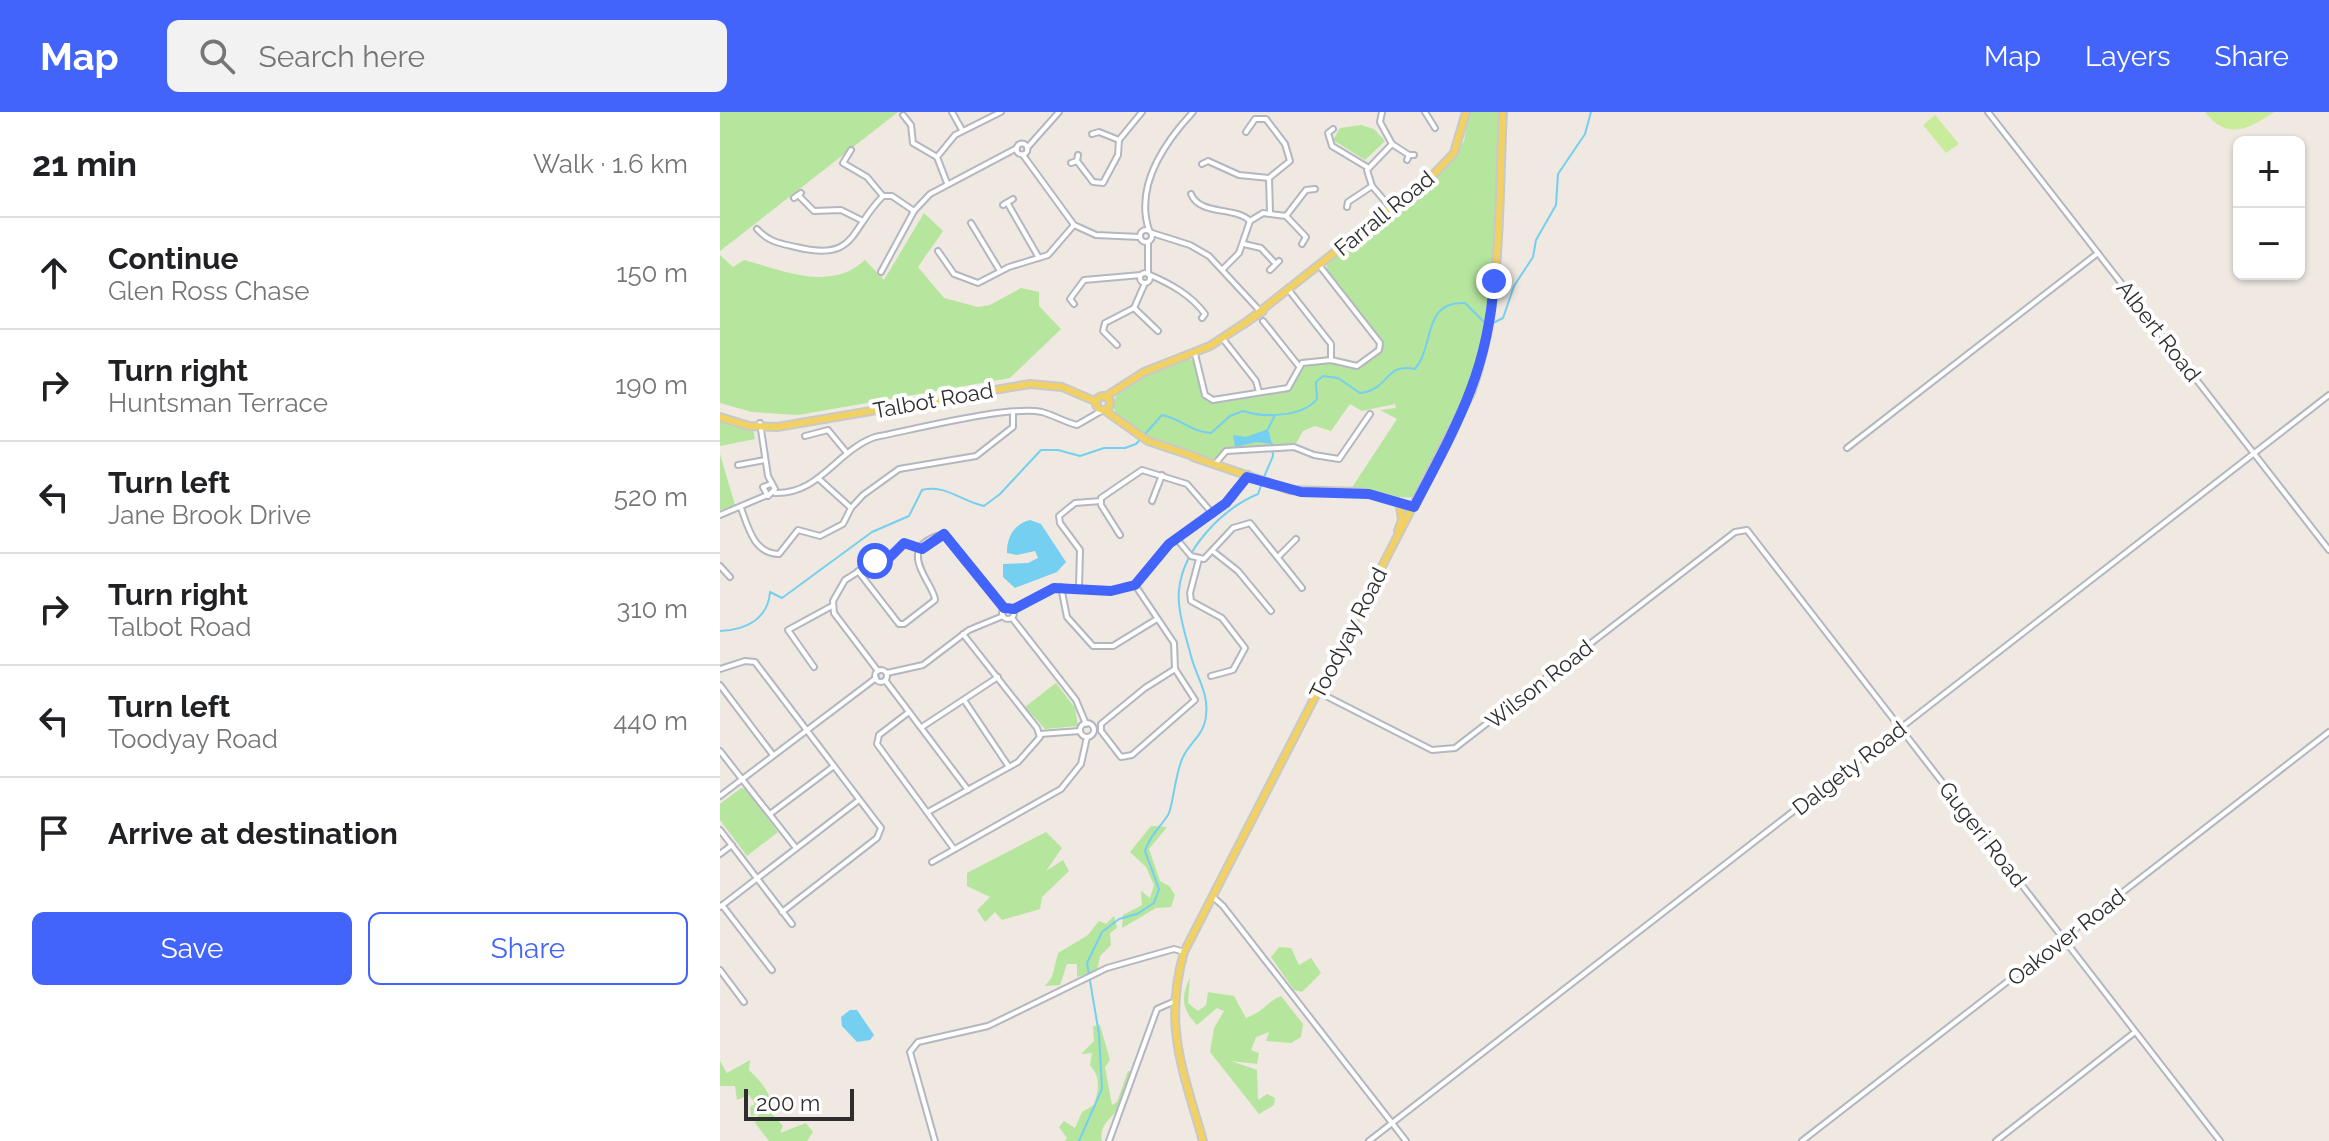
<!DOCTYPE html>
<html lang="en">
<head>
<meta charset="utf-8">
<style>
	body { margin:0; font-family:Raleway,sans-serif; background:#f2f2f2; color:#202124 }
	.controls { position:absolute; right:24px; top:24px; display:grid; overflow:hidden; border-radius:12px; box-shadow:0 2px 6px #0004 }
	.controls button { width:72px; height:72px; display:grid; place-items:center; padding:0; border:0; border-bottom:2px solid #e0e0e0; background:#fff; color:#202124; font:40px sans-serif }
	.scale { position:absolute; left:24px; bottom:20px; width:110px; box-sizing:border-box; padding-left:8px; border:4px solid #2e2e2e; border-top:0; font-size:22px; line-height:28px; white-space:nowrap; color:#2e2e2e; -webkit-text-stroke:6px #fff; paint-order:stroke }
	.stop { position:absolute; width:24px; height:24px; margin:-18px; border:6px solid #4264fb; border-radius:50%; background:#fff }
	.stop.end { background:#4264fb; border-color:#fff; box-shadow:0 2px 8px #0008 }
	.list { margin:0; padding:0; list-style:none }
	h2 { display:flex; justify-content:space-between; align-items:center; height:104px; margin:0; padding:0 32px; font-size:34px }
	h2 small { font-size:26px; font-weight:400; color:#757577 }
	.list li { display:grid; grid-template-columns:52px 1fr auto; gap:24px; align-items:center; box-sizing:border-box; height:112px; padding:0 32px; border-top:2px solid #e0e0e0 }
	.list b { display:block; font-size:30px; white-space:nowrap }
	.list p { margin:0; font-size:26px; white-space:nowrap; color:#757577 }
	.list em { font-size:26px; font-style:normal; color:#757577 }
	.actions { display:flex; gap:16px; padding:24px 32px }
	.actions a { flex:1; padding:18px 0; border:2px solid #4264fb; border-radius:12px; text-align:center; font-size:28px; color:#4264fb }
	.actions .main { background:#4264fb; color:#fff }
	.icon { flex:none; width:44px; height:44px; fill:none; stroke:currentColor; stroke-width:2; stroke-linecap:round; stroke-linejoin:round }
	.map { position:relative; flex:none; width:1609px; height:1029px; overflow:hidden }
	header { display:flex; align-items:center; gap:48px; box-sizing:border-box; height:112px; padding:0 40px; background:#4264fb; color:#fff }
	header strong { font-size:38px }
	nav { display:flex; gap:44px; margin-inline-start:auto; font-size:28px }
	.search { width:560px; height:72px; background:#f2f2f2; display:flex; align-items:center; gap:20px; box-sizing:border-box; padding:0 28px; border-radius:12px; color:#757577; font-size:30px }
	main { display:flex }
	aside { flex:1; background:#fff }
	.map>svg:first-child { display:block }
	.green { fill:#b6e59e }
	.pitch { fill:#c9ec9a }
	.water { fill:#75cff0 }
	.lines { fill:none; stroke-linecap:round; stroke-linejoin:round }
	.stream { stroke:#75cff0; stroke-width:2 }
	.minor-casing { stroke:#b4b7c1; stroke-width:8 }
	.major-casing { stroke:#c9c9c9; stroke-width:10 }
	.minor { stroke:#fff; stroke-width:4 }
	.major { stroke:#f2d163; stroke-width:6 }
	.route { stroke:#4264fb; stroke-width:10 }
	.labels { text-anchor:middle; stroke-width:8; stroke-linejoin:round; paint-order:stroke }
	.street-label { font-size:22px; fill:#2e2e2e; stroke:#fff }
</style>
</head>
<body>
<header>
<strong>Map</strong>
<div class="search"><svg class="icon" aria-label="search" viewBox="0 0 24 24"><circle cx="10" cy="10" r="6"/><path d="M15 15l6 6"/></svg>Search here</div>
<nav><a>Map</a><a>Layers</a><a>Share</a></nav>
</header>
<main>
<aside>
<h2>21 min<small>Walk · 1.6 km</small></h2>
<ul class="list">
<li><svg class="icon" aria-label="ahead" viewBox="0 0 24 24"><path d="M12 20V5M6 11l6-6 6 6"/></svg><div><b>Continue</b><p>Glen Ross Chase</p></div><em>150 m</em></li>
<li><svg class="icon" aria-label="right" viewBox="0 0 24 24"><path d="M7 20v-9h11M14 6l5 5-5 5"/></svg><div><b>Turn right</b><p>Huntsman Terrace</p></div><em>190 m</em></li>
<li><svg class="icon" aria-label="left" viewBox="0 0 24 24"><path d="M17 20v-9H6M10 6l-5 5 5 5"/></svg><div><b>Turn left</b><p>Jane Brook Drive</p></div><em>520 m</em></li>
<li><svg class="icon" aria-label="right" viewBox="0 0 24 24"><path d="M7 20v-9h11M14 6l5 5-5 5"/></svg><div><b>Turn right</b><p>Talbot Road</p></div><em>310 m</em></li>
<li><svg class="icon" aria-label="left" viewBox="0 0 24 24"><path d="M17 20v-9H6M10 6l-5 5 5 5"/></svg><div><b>Turn left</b><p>Toodyay Road</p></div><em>440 m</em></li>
<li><svg class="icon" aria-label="arrive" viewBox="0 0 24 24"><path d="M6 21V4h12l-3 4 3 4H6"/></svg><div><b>Arrive at destination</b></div></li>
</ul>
<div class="actions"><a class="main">Save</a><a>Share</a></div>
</aside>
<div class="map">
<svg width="1609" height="1029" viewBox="0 0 1609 1029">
	<rect width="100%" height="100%" fill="#efe9e1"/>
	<g class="green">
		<polygon points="0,0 178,0 0,139"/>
		<path d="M749,0h34l-14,218 -18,63 -56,104c-12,3 -48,-6 -64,-8l46,-70 -17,-9 16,-2 -1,-4 -33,7 -12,-7 -19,27 -16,-5 -12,5 -9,16 -68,4 -11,12c-36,-11 -88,-21 -103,-58 10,-29 53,-38 78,-46l6,3 7,34 9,6 76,-12 7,-7 5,-17 31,-3 25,5 24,-15v-15l-53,-67v-8l126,-106 11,-16z"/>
		<polygon points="641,13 654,17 665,29 645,48 613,28 620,16"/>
		<path d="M204,101l19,18 -25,36 26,31 34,9 12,-2 31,-17 18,4v14l22,23 -51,49 -212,37 -46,-3 -32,-9v-148l13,12 11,-7c41,11 86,32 121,0l19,20z"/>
		<polygon points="0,310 33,317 35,327 0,334"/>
		<polygon points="0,342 15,393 0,398"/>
		<polygon points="336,571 355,596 358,614 325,617 305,595"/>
		<polygon points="21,676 26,677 58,720 27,744 0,708 0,692"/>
		<polygon points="431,714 447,715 429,737 440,769 449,774 455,783 451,795 436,796 402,816 403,803 422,793 421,779 430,786 434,773 426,755 410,740"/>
		<polygon points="326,720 342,736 326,759 343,748 349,759 322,785 320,797 282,808 275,800 265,810 257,798 270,785 247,774 247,761"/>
		<polygon points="394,804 397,816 390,821 391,833 380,844 377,859 357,865 357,852 347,852 340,873 325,874 332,865 338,841 368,823 379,809 386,812"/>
		<polygon points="559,835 571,836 579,853 591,846 601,861 582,880 574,878 551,845"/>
		<path d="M470,865l-2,26 10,8 8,-6 2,-13 26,4 12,22c19,-7 22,-17 35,-22l22,28 -2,13 -10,6 -25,-2 3,-9 -13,5 -5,13 8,3 -2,11 -26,-3 26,9 1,30 9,-6 8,4 -1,7 -15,9 -49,-62 4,-24 10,-17 -7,-3 -20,17c-16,-17 -16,-27 -7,-48z"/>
		<path d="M380,913l10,35 -5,7 7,38 5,-3 11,-31 6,1c-5,12 -9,25 -16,36 -8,13 -19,16 -16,33h-37l2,-3 -8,-11 5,-6 11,7 7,-16 12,-7c5,-16 7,-27 -4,-40l2,-12 -11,1 13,-13 -1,-15z"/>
		<path d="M30,948l-1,10c13,13 24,24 22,43l12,13 -3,7 26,-10 7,9 -6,9h-38l-14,-18 4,-9 -8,2 -1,-9 5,-3 -6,-9 -12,5 -2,-14h-15v-25l7,12z"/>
	</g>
	<g class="pitch">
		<path d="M1485,0h69c-25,17 -47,29 -69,0z"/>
		<polygon points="1215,3 1239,32 1226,41 1203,13"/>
	</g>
	<g class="water">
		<polygon points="548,317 552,332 537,330 515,335 513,323 526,325"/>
		<path d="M310,408l11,4 25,38 -9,10 -42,16 -12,-11v-13l25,-1 10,-5 -3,-7 -18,4 -10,-2c0,-16 7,-29 23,-33z"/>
		<polygon points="130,898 137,898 154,923 150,928 137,930 122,914 121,905"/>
	</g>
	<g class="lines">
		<g class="stream">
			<polyline points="771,212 783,206 794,174 813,145 816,128 836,93 838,62 865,22 871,0"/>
			<polyline points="548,317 555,303"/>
			<polyline points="544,365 553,344 552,332"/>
			<path d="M0,519c26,-1 48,-12 50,-39l12,6 90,-66 37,-16 13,-26c23,-6 39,11 62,16l16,-12 41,-44h17l22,6 24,-8h21l11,-4 26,-29c20,4 29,17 49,18l19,-17 13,-5c21,7 60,6 74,-12l-1,-17 7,-6 15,2 22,15c30,-3 24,-31 55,-24 20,-24 7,-68 50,-66l20,20"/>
			<path d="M359,1029l23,-52 -3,-55 -12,-71 15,-31 17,-13 18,-5 17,-11 5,-14 -14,-38c5,-16 14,-22 23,-36 5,-8 7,-42 15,-58 7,-15 22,-23 23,-42 3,-22 -10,-39 -15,-59 -5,-19 -14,-46 -12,-66 4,-41 43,-81 79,-96l4,-11"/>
		</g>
		<g class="minor-casing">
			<g id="minor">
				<polyline points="232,0 242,18"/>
				<polyline points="662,0 660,10 672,32 647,58 652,74 670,95"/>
				<polyline points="705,0 715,16"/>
				<polyline points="1268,0 1609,438"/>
				<polyline points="183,3 191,13 193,31 217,45"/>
				<polyline points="613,17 608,21 612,34 647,55"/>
				<polyline points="526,20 535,7 546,7 565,32 570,49 549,66 550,100"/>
				<polyline points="372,22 379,20 399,28"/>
				<circle cx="302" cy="37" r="5.5"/>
				<polyline points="672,32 689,43"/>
				<polyline points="307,36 339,0"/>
				<polyline points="131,38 123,51 147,65 163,84"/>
				<polyline points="303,43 354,113 376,123 420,125"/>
				<polyline points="687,48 689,43 694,43"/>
				<polyline points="357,49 373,70 383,71 398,43 399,28 422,0"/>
				<polyline points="351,51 357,49 358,43"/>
				<polyline points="482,52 488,49 519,63 549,66"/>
				<polyline points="227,71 217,45 235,23 281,0"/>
				<path d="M471,82c9,22 44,12 59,27"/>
				<polyline points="79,84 94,99 121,98 143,109"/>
				<polyline points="74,86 81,81"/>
				<polyline points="288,92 319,146"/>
				<polyline points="283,93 293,87"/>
				<polyline points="627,95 628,90 652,74"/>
				<polyline points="566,104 586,78 595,77"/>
				<polyline points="251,111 280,159"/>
				<path d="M37,117c12,13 22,14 39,18 61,15 53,-17 87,-51h9l22,15"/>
				<circle cx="426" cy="124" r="6"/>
				<path d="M429,118c-15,-45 16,-88 44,-118"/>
				<polyline points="432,121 470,133 489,144 540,199"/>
				<polyline points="524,132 541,136 554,150"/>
				<polyline points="218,139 234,162 258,171 289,155 328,143 354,113"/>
				<polyline points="504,156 519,141 530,109 543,101 566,104 586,125 582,132"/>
				<polyline points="550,158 559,149"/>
				<polyline points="161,160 194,99 210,82 297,36"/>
				<circle cx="425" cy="166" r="5"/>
				<polyline points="428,162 428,130"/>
				<path d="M430,163c21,9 41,20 55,39l-3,4"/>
				<polyline points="568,177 611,232 611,248"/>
				<polyline points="354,192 350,187 364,168 421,163"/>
				<polyline points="414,196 438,219"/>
				<polyline points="543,209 578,253"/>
				<polyline points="503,227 536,269 539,280"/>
				<polyline points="397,233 383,219 385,211 414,196 425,171"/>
				<polyline points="475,242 485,283 493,288 568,276 582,251 611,248 637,254 659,238 660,231 599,153"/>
				<polyline points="40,311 48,364 55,377 48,384 43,375 51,372"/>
				<polyline points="85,324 108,318 127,341"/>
				<polyline points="1127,336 1378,141"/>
				<polyline points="495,352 506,339 574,335 594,343 619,347 650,302"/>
				<polyline points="18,353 45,348"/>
				<polyline points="99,367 131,396"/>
				<path d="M55,381c45,1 61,-42 100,-56 37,-7 133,-32 167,-25 11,3 23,10 35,13l26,-15"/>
				<polyline points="432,389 442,363"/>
				<path d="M21,396c7,19 13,46 38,46l19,-24 22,6 23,-12 8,-16 12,-13 36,-26 77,-13 37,-29v-14"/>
				<polyline points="0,403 45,384"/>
				<polyline points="400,423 381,393 381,386 422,358 467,372 493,402"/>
				<polyline points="456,426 471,444 484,447 513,416 530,411 582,476"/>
				<polyline points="494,440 518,459 551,499"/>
				<polyline points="559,444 576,427"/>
				<polyline points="479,447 470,481 471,489 502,506 525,536 513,558 491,564"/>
				<polyline points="0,454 10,465"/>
				<path d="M138,459l41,53h5l31,-24c0,-16 -44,-53 9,-66l60,74"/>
				<polyline points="415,473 454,531 455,557 475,588 412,643 401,645 381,619 381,612 425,576 455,557"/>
				<polyline points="341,475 347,505 373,534 393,534 437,507"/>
				<polyline points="359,475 360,438 340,411 339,404 355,391 381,389"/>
				<circle cx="288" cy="501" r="6"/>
				<polyline points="294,497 334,476 391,479 415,473 449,432 512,386 528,362"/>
				<polyline points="292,506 356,588 366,612"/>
				<polyline points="94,555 68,518 112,494"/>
				<polyline points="0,557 25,549 35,550 161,716 157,726 62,800"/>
				<circle cx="161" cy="564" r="6"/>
				<polyline points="158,559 114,501 113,489 125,468 152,451 168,446 184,431 202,437"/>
				<polyline points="167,561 203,553 249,518 283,504"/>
				<polyline points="165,568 248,678"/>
				<polyline points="0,573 53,643"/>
				<polyline points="598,580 712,638 735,636 1015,420 1027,418 1500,1029"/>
				<polyline points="244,588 289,655"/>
				<polyline points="189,600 159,623 157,632 234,737"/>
				<circle cx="367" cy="618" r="7"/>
				<polyline points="202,615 278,565"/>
				<polyline points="320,622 360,619"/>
				<polyline points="0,639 76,736"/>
				<polyline points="0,684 156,566"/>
				<polyline points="208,700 298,650 320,625 317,616 243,522"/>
				<polyline points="50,702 114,654"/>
				<polyline points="0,718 72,812"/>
				<polyline points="0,742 12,733"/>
				<polyline points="212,750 341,677 361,652 367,625"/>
				<polyline points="493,785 503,794 686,1029"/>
				<polyline points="2,793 52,858"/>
				<polyline points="0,795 139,688"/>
				<polyline points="0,858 24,890"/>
				<polyline points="215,1029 190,940 198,930 268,914 387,856 454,837 464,840"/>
				<polyline points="389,1029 437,897 453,890"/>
				<polyline points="649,1029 1609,283"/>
				<polyline points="1082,1029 1609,620"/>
				<polyline points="1276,1029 1415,920"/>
			</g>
		</g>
		<g class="major-casing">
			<g id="major">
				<polyline points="524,212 715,61 734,41 746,0"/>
				<circle cx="383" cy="291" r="7"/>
				<polyline points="385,285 424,260 490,234 543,199"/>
				<polyline points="384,298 428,329 476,345"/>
				<polyline points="0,305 29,314 57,315 310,272 342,275 377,290"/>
				<polyline points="473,345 570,378 641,380 694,395"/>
				<polyline points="678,419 682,408 680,394"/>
				<path d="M483,1029c-20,-71 -40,-115 -19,-189l287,-559c32,-89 27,-188 32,-281"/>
			</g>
		</g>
		<use href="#minor" class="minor"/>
		<use href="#major" class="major"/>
	</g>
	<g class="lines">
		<path class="route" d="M155,449l15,-4 14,-14 18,6 22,-15 60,74 10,1 40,-21 57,3 24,-6 34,-41 57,-41 21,-26 54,15 68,2 45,13c41,-79 74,-134 80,-226"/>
	</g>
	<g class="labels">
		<g class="street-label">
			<text transform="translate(664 101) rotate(-39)" y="8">Farrall Road</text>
			<text transform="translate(1439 219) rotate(52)" y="8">Albert Road</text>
			<text transform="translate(213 288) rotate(-10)" y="8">Talbot Road</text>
			<text transform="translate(628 521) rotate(-63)" y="8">Toodyay Road</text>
			<text transform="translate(819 572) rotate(-38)" y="8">Wilson Road</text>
			<text transform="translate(1129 656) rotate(-38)" y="8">Dalgety Road</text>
			<text transform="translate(1263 722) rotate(52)" y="8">Gugeri Road</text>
			<text transform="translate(1346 825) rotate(-38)" y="8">Oakover Road</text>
		</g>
	</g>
</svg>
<div class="controls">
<button>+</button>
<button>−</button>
</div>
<div class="scale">200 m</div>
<div class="stop" style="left:155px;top:449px"></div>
<div class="stop end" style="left:774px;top:169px"></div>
</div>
</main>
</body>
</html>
